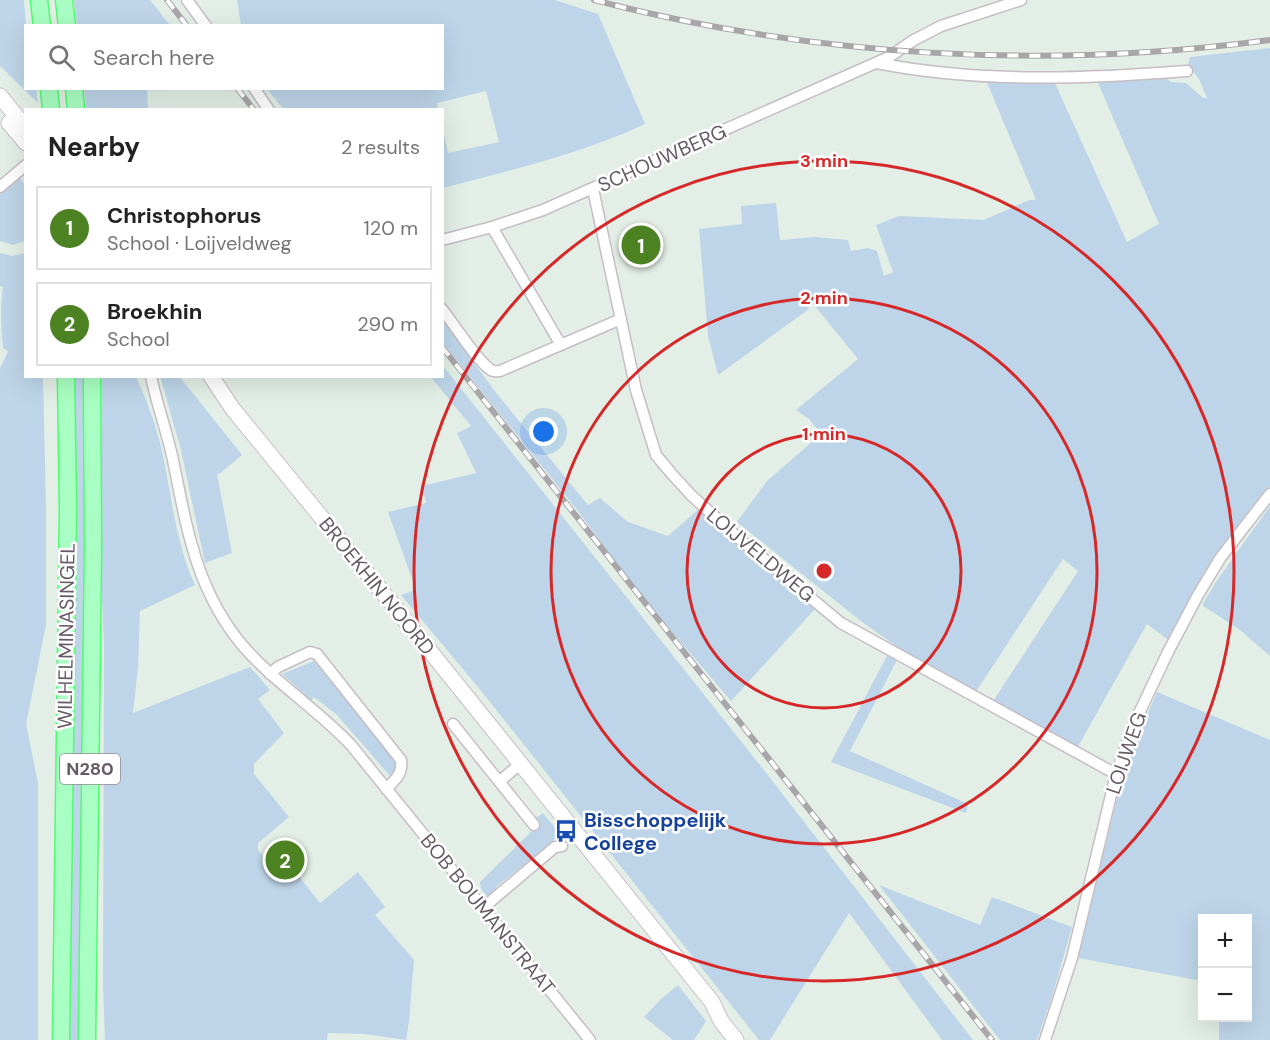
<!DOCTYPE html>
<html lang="en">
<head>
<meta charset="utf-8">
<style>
	body { margin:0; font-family:"DM Sans",sans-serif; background:#f6f6f6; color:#222 }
	.controls { position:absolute; right:18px; bottom:18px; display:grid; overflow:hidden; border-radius:0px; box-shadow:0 6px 24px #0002 }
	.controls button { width:54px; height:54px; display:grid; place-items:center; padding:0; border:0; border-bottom:2px solid #e0e0e0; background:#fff; color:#222; font:30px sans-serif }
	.you { position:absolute; left:544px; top:432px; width:21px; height:21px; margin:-15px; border:4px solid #fff; border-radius:50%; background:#1a73e8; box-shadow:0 0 0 9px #1a73e833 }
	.badge { display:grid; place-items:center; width:39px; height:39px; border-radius:50%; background:#4d8222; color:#fff; font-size:20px; font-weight:700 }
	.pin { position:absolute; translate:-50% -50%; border:3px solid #fff; box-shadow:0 2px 6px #0006 }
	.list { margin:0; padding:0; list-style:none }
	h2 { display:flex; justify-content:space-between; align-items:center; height:78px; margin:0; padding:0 24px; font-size:26px }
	h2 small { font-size:20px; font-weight:400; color:#767676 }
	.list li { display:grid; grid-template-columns:39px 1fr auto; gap:18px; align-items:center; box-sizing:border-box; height:84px; margin:0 12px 12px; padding:0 12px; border:2px solid #e0e0e0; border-radius:0px }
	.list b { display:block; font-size:22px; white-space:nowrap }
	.list p { margin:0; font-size:20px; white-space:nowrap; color:#767676 }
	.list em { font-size:20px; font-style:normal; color:#767676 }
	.icon { flex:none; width:33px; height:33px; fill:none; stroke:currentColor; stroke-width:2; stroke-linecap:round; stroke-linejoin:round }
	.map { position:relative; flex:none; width:1270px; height:1040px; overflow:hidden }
	.search { position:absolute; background:#fff; box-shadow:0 6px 24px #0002; left:24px; top:24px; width:420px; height:66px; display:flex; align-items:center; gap:15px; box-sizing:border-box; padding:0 21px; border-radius:0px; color:#767676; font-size:22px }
	.panel { position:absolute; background:#fff; box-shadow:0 6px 24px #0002; left:24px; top:108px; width:420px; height:270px; border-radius:0px }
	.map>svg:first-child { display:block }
	.green { fill:#bed5e9 }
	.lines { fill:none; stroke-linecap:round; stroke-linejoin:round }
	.street-casing { stroke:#c6bdc5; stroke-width:13 }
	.secondary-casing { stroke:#c8bec7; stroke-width:17 }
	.primary-casing { stroke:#4ffd70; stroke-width:19 }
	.street { stroke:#fff; stroke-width:10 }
	.secondary { stroke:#fff; stroke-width:15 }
	.primary { stroke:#a9ffc3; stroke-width:16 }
	.rail-casing { stroke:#a9a6a9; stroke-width:6 }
	.rail { stroke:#fff; stroke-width:4; stroke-dasharray:11; stroke-linecap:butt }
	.ring { fill:none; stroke:#d62828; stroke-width:3 }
	.labels { text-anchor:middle; stroke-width:5; stroke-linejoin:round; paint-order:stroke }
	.shield { fill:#fff; stroke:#938c93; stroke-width:1.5 }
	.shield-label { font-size:18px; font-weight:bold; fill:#655b65 }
	.street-label { font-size:20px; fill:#655b65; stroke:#fff }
	.transit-label { font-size:20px; font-weight:bold; fill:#164399; stroke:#fff; text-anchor:start }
	.centre { fill:#d62828; stroke:#fff; stroke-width:3 }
	.ring-label { font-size:18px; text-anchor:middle; font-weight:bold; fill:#d62828; stroke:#fff; stroke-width:5; stroke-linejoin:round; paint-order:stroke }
</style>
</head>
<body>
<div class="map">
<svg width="1270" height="1040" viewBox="0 0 1270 1040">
	<rect width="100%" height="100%" fill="#e3efe6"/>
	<g class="green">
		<polygon points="0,0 24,0 26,25 26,88 36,89 38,103 0,66"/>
		<polygon points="74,0 150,0 170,25 77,25"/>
		<path d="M237,0h318l43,14 47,110c-64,30 -134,46 -202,64v-58l5,23 51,-11 -13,-51 -49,12 1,6 -154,1 -17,-21 175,-1v-62l-201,-1z"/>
		<polygon points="1270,48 1270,491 1171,642 1147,624 1076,750 992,703 1078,571 1063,559 975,693 905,652 862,622 737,522 767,481 821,434 809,419 796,410 858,359 814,305 808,306 809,309 718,375 708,336 699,229 742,224 741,206 776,203 780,240 815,237 848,240 851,251 868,248 877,251 884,276 893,272 876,225 899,216 984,220 1029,200 1036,200 986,80 1054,81 1127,242 1159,224 1098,83 1165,77 1171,82 1186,83 1203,98 1207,98 1199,79 1188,65 1190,57"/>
		<polygon points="84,89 147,89 148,109 86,109"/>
		<polygon points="20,178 25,185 25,241 13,245 0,241 0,194"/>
		<path d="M0,253l12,3 13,-3 1,123 17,1 3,131v117l-20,99 12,59v257h-38v-672l8,-17 -5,-3c-2,-19 -3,-43 0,-61l-3,-1z"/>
		<polygon points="442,320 497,394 588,505 600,498 628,522 668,536 700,508 723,532 815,609 731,701 632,585 578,511 443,343"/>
		<polygon points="443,366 767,774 973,1040 942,1040 849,913 770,1040 759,1040 482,692 401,595 416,590 388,512 426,503 422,486 476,473 457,433 471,426 431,377 442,376"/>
		<polygon points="84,376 86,468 82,1040 70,1040 76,508 74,377"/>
		<polygon points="160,376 180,377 242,455 219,474 217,474 232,553 205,563 181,450"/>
		<path d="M102,377h34c11,23 20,48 26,74 10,45 13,91 33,134l-55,26 -2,56 -5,46 117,-46 20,23 -12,9 26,34 -30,31v10l35,43 -31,26v7l21,24 19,1 22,28 38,-31 27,35 -10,8 39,45 -5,62 -3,18 -41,-6 -37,-1 -1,7h-222l-2,-55 1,-339 -4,-97z"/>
		<polygon points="1270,506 1270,656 1240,630 1202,605 1218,579"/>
		<polygon points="889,652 898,658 850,751 968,804 966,813 831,762"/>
		<polygon points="314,661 395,759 397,767 391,777 337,715 314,697 311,700 282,674"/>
		<polygon points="1157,692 1270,740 1270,1040 1219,1040 1219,1018 1248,1018 1248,918 1202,918 1202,981 1078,958 1118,794 1135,743"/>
		<polygon points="543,813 565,840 561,843 557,838 496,887 496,893 489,899 481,889 480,882 540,823 536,818"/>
		<polygon points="879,885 980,925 992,897 1072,927 1051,1000 1037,1040 1000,1040"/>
		<polygon points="678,985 706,1021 694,1040 673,1040 644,1017 661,999"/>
	</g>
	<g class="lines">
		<g class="street-casing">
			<g id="street">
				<polyline points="187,0 206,26"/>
				<path d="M877,63c102,20 206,16 310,8"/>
				<polyline points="254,88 269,110"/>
				<polyline points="0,187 26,165"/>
				<polyline points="593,189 636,390 656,455 671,473 691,495 736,536 841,623 1116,774"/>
				<polyline points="492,227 561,345"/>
				<polyline points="442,240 492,227 543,210 889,57 914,40 941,26 1021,0"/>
				<path d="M442,309c12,15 34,51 49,61 3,2 5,1 9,1l121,-52"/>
				<path d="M151,376c6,29 16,56 22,84 14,69 23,130 70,186 32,37 74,63 108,99l239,295"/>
				<path d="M270,674l8,-7 32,-15 7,2 84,106c2,14 -6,20 -15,29"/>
				<polyline points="453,724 534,825"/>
				<polyline points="500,781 520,764"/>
				<polyline points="484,907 555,847 562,846"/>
				<polyline points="1045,1040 1072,958 1116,774 1133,726 1168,652 1198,595 1221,557 1270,494"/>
			</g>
		</g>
		<g class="secondary-casing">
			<g id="secondary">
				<polyline points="0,96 26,128"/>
				<polyline points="9,123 26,143"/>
				<polyline points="211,376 232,408 393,605 712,1002 721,1021 736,1040"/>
			</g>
		</g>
		<g class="primary-casing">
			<g id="primary">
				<polyline points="39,0 42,26"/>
				<polyline points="64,0 67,26"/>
				<polyline points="49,88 51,110"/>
				<polyline points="74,88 76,110"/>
				<polyline points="61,1040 68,509 66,376"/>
				<polyline points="87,1040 93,548 92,376"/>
			</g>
		</g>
		<use href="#street" class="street"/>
		<use href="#secondary" class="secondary"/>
		<use href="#primary" class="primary"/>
		<g class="rail-casing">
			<g id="rail">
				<polyline points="167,0 187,26"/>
				<path d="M594,0c220,57 451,70 676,40"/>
				<polyline points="237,88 254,110"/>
				<polyline points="442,347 992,1040"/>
			</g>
		</g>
		<use href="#rail" class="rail"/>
	</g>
	<g class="ring">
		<circle cx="824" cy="571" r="137"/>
		<circle cx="824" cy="571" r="273"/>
		<circle cx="824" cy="571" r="410"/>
	</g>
	<defs>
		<g id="bus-bare" transform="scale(1.8)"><path d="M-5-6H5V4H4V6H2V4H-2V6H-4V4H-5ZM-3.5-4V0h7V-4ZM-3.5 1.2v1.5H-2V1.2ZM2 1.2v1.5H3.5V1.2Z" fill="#1a4fb4" stroke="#fff" stroke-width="2.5" paint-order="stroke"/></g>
	</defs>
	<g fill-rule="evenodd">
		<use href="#bus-bare" x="566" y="831"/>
	</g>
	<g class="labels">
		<rect class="shield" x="60" y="754" width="60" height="30" rx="4.5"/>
		<g class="shield-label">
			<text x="90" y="775">N280</text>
		</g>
		<g class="street-label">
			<text transform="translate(662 158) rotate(-24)" y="7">SCHOUWBERG</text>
			<text transform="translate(761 555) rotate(40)" y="7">LOIJVELDWEG</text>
			<text transform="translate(377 586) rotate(51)" y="7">BROEKHIN NOORD</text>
			<text transform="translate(66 636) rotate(-89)" y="7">WILHELMINASINGEL</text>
			<text transform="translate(1126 753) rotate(-71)" y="7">LOIJWEG</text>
			<text transform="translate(488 914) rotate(51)" y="7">BOB BOUMANSTRAAT</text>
		</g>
		<g class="transit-label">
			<text x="584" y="827">Bisschoppelijk<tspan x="584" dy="23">College</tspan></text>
		</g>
	</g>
	<circle cx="824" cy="571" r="9" class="centre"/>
	<g class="ring-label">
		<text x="824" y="167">3 min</text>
		<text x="824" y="304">2 min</text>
		<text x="824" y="440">1 min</text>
	</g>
</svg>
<div class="controls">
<button>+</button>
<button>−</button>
</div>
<div class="you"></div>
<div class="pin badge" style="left:641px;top:245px">1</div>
<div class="pin badge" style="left:285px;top:860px">2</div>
<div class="search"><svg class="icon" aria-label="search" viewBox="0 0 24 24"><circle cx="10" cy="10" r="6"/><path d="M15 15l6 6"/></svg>Search here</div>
<section class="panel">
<h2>Nearby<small>2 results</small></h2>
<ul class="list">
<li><span class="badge">1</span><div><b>Christophorus</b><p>School · Loijveldweg</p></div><em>120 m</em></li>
<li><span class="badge">2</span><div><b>Broekhin</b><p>School</p></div><em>290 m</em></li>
</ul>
</section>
</div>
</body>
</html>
